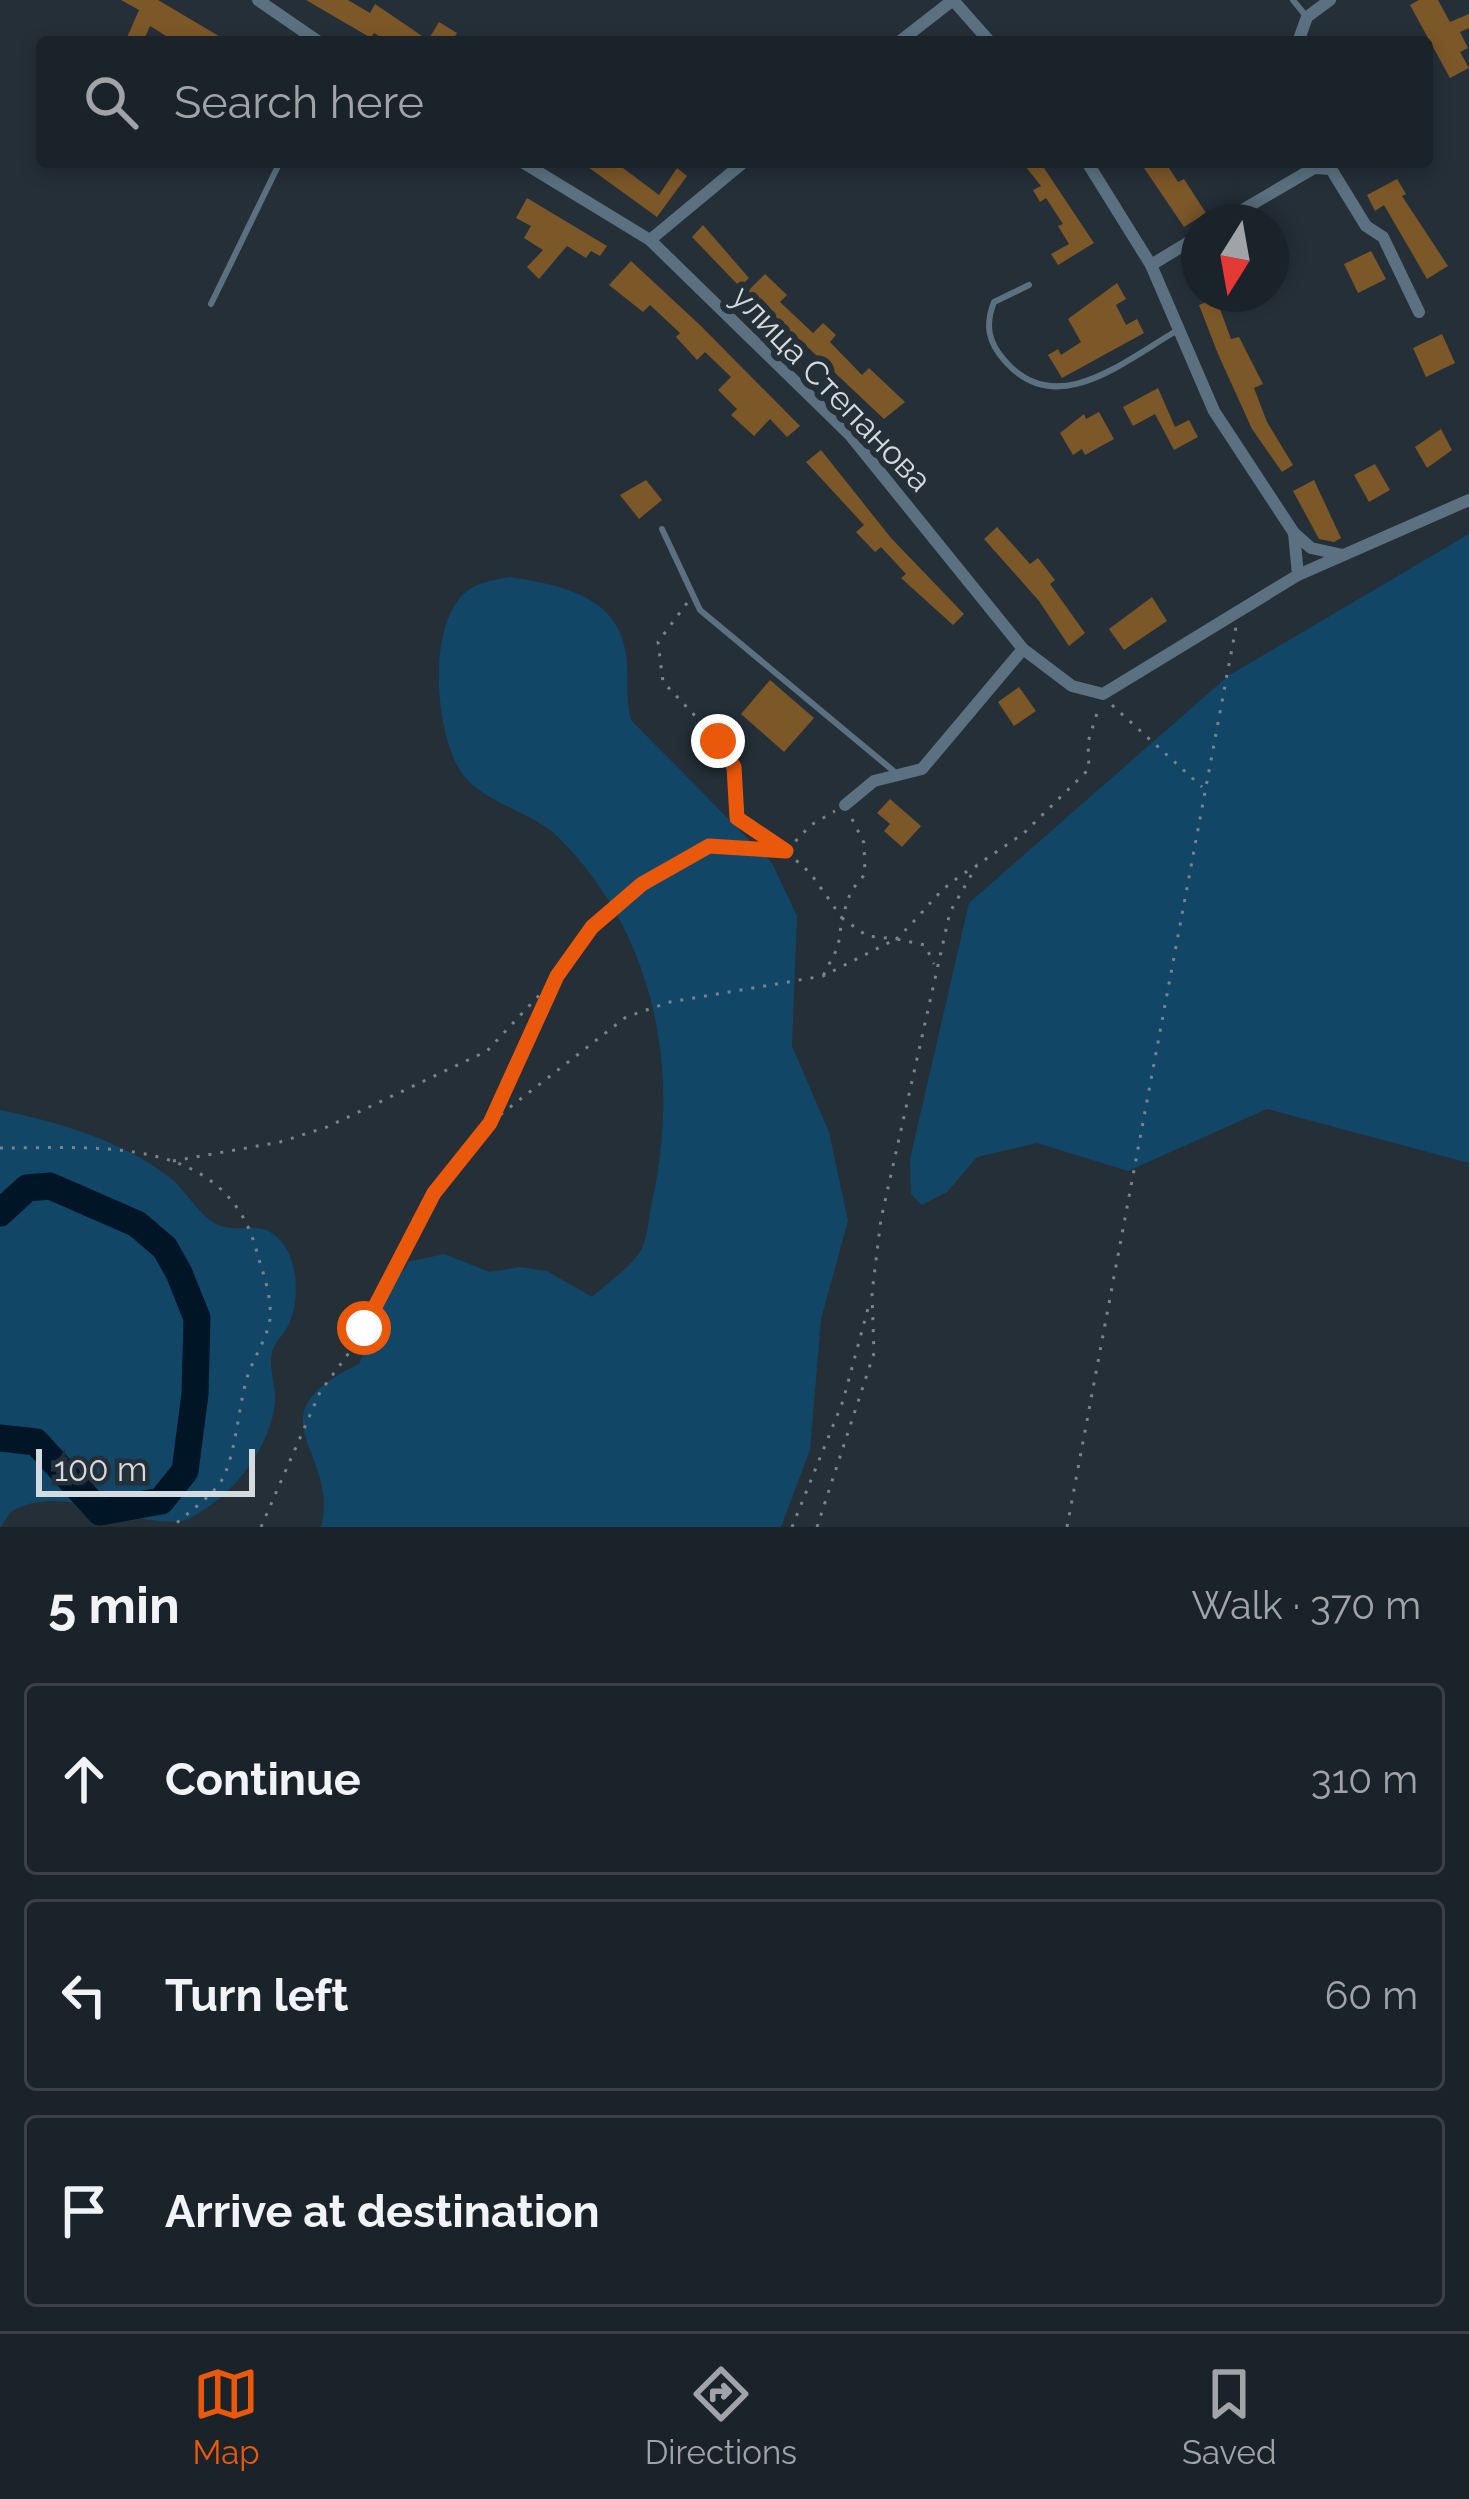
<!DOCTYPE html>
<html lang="en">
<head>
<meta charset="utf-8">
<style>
	body { margin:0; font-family:Raleway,sans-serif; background:#242b32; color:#f1f3f6 }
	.compass { position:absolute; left:1181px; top:204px; width:108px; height:108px; border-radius:50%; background:#1b232a; box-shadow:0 6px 18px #0003; rotate:191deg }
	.scale { position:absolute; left:36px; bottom:30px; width:219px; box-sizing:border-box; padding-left:12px; border:6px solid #d3dae0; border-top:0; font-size:33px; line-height:42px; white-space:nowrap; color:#d3dae0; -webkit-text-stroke:9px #242f38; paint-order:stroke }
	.stop { position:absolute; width:36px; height:36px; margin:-27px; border:9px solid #ea580c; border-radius:50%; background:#fff }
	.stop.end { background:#ea580c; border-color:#fff; box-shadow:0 3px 12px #0008 }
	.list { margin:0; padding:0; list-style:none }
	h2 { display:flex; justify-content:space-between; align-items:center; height:156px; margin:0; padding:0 48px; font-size:51px }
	h2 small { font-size:39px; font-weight:400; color:#a0a4a8 }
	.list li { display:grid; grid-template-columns:78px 1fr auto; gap:36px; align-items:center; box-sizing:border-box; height:192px; margin:0 24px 24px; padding:0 24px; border:3px solid #394047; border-radius:12px }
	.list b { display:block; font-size:45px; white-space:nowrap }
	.list em { font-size:39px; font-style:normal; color:#a0a4a8 }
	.icon { flex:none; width:66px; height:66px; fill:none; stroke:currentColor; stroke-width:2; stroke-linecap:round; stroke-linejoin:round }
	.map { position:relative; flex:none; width:1469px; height:1527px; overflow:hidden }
	.search { position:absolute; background:#1b232a; box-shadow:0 6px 18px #0003; left:36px; right:36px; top:36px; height:132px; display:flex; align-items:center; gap:30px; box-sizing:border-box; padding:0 42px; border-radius:12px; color:#a0a4a8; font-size:45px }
	.sheet { height:804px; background:#1b232a }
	nav { display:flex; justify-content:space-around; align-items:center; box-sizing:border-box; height:168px; border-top:3px solid #394047; background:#1b232a; font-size:33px; color:#a0a4a8 }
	nav a { display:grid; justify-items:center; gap:6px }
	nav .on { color:#ea580c }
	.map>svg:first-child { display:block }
	.green { fill:#114667 }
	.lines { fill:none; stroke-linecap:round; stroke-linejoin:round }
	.river { stroke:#001526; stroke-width:27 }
	.building { fill:#7c5728 }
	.path { stroke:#7a838b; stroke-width:3; stroke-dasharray:3 9; stroke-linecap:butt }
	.lane { stroke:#5b7181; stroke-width:6 }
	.street { stroke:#5b7181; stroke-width:12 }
	.route { stroke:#ea580c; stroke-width:15 }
	.labels { text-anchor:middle; stroke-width:12; stroke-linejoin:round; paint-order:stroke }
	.street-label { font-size:33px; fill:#d3dae0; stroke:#242f38 }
</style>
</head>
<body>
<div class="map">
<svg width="1469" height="1527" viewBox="0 0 1469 1527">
	<rect width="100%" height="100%" fill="#242f38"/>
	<g class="green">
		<polygon points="1469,534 1469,1163 1267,1109 1128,1171 1037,1143 977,1157 947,1192 922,1205 911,1194 910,1159 969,903 1228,676"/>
		<path d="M510,577c49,8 108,18 116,77 3,22 -1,44 5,66l141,143 25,53 -5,130 37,86 19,89 -27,98 -11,131 -29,77h-460c20,-76 -74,-110 38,-163 10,-18 6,-39 14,-57 7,-20 28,-27 35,-45l36,-8 46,18 30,-5 27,4 45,26c15,-14 44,-33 51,-51 6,-17 7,-37 11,-54 26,-127 -1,-260 -95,-354 -27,-27 -77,-35 -98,-66 -26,-40 -35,-148 6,-181 13,-10 29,-11 43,-14z"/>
		<path d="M0,1110c58,12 120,30 168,66 18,13 32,43 53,50 22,7 40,-7 59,14 19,20 20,63 8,86 -4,8 -12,15 -15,23 -6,17 4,37 2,55 -6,48 -47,98 -92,117 -66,6 -112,-37 -167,-12 -8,3 -11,14 -16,18z"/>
	</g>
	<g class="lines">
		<polyline class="river" points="0,1213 27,1188 50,1186 137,1224 165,1248 179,1273 197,1318 195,1394 185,1471 161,1501 100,1512 36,1442 0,1438"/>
	</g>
	<g class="building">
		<polygon points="121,0 158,0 229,42 176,42 150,26 143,42 125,42 139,10"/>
		<polygon points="306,0 348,0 370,13 375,4 428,40 439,22 457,33 451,42 389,42 374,33 371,38"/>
		<polygon points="1419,0 1438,0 1450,22 1469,14 1469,28 1460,32 1468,48 1460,52 1469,68 1450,78 1410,5"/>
		<polygon points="581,162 615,162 659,195 677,168 687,176 657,217"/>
		<polygon points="1022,162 1040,162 1094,243 1058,265 1051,254 1069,244 1058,226 1063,224 1046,198 1040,202 1033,190 1041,186"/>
		<polygon points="1140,162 1165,162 1178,182 1184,179 1206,213 1184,227"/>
		<polygon points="1397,179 1406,194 1402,196 1448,266 1427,279 1384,205 1375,211 1367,195"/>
		<polygon points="527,198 607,246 600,256 591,251 586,258 567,246 539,279 527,267 543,250 524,238 531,226 516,218"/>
		<polygon points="703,225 749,278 740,287 692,237"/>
		<polygon points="1371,251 1386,279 1358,293 1344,264"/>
		<polygon points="631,261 701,326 800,426 787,437 770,419 754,436 731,415 737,409 718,390 731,377 705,352 697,360 676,337 680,333 650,305 643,312 609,285"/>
		<polygon points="765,274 787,295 780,302 813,333 823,323 836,335 830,342 862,375 869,368 905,402 884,419 748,291"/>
		<polygon points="1117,283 1126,299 1116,305 1126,325 1137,319 1144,333 1062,378 1048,355 1058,349 1061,355 1081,342 1068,319"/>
		<polygon points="1216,298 1231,339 1239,337 1263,384 1254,388 1267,422 1293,465 1282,472 1252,429 1218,354 1199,305"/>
		<polygon points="1442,334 1455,363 1426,377 1413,348"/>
		<polygon points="1158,388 1175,427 1189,420 1198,437 1174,450 1155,414 1133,426 1123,407"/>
		<polygon points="1099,412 1114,439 1085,455 1082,449 1073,455 1060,433 1084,414 1086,419"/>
		<polygon points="1441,429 1452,450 1427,468 1415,447"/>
		<polygon points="821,450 891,538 964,614 953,625 901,578 906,574 881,547 875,552 856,532 864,525 806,462"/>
		<polygon points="1375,464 1390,490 1369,502 1354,475"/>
		<polygon points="646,480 662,500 639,519 620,495"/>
		<polygon points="1314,480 1341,538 1334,542 1319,539 1293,491"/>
		<polygon points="997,527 1030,564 1038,558 1055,580 1050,584 1085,633 1069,646 1039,601 984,539"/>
		<polygon points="1152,597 1167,621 1124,650 1109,629"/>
		<polygon points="770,680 814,718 784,752 741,714"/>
		<polygon points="1019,687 1036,711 1014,726 998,702"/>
		<polygon points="890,799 921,826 902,847 884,831 890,824 877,813"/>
	</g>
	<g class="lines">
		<g class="path">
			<polyline points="687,603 658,642 663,682 719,741 734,767 737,818 786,851 811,825 835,811"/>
			<polyline points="1112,705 1202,787"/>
			<path d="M852,819l12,24 1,31 -14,17 -9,27 25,18 29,3c34,-31 38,-49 80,-73"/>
			<polyline points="491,1122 626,1017 670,1002 823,976 896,939 925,945 934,964"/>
			<path d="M0,1148c101,0 228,-14 258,108 6,20 14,42 12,63 -3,20 -17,39 -23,59 -9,31 -10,68 -23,98 -8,18 -37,37 -52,51"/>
			<polyline points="173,1161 280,1142 327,1127 487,1051 557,976 592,927 642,883 709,846 786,851 811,874 842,918 838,947 823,976"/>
			<polyline points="261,1527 320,1392 354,1346 434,1193 490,1123 554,983"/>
			<polyline points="792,1527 843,1401 870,1301"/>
			<polyline points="817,1527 874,1353 872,1293 881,1219 950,912 977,865 1024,833 1089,769 1088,742 1099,707"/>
			<polyline points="1067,1527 1236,627"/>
		</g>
		<g class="lane">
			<polyline points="1293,0 1306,16"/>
			<path d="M1029,285l-35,17c-9,23 -6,40 11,59 52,60 120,-1 173,-31"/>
			<polyline points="211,304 280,162"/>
			<polyline points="662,529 700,610 896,773"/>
		</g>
		<g class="street">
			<polyline points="258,0 319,42"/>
			<polyline points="953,0 990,42"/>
			<polyline points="899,42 953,0"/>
			<polyline points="1298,42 1307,17 1330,0"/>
			<polyline points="522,162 650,240 850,435 1023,649 1072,686 1103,694 1298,575 1469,500"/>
			<polyline points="1087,162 1151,265 1214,411 1294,533 1298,575"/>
			<polyline points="1312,162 1314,168 1331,169 1366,226 1383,237 1419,312"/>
			<polyline points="1222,222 1314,168"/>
			<polyline points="650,240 744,162"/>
			<polyline points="1151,265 1199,236"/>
			<polyline points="1294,533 1311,548 1343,555"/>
			<polyline points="845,805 874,781 922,769 1023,649"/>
		</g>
	</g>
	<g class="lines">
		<polyline class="route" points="364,1328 434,1193 490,1123 557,976 592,927 642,884 709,846 786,851 737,818 734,767 718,741"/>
	</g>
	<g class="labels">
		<g class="street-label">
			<text transform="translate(832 388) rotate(46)" y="12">улица Степанова</text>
		</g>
	</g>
</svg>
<svg class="compass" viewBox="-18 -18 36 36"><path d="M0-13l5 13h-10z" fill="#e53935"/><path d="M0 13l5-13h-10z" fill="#a0a4a8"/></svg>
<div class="scale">100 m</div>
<div class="stop" style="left:364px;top:1328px"></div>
<div class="stop end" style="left:718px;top:741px"></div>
<div class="search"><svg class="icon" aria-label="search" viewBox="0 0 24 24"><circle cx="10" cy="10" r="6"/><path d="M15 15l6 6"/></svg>Search here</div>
</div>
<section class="sheet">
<h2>5 min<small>Walk · 370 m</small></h2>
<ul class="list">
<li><svg class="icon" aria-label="ahead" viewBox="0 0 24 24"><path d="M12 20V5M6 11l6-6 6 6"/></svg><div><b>Continue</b></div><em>310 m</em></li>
<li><svg class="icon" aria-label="left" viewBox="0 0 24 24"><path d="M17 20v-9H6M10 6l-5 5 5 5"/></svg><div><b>Turn left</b></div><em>60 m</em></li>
<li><svg class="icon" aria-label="arrive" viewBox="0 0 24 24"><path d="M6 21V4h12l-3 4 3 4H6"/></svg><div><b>Arrive at destination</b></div></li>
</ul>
</section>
<nav>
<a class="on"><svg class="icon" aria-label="map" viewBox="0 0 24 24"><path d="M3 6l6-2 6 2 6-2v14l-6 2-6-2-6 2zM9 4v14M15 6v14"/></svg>Map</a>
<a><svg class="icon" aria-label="directions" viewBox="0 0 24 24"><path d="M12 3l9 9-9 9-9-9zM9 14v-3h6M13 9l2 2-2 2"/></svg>Directions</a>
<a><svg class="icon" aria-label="saved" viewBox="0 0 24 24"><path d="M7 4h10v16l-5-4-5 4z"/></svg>Saved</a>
</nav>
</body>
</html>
